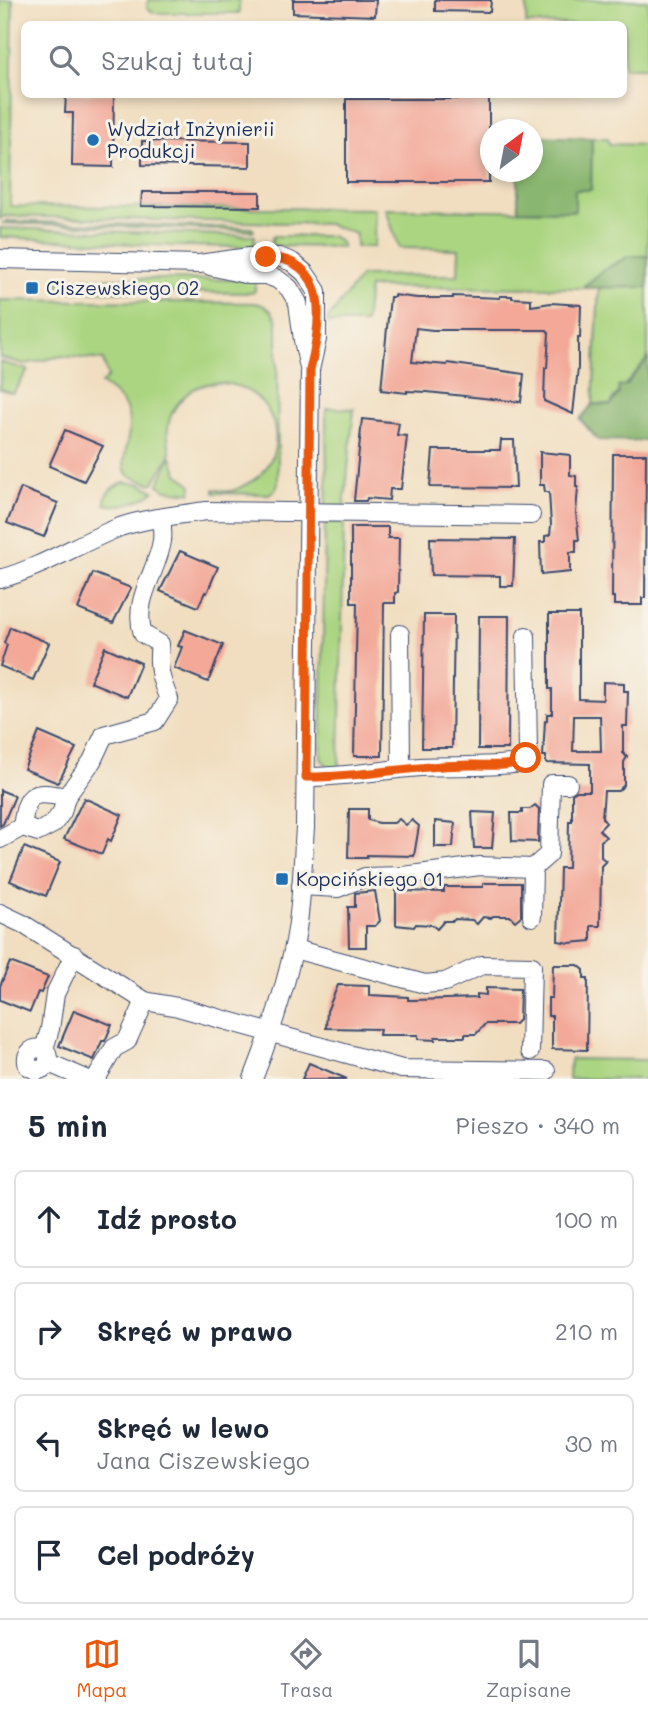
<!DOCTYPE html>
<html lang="pl">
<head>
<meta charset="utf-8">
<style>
	body { margin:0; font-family:Mali,sans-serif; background:#f2f2f3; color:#1f2937 }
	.compass { position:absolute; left:480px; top:119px; width:63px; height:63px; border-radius:50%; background:#fff; box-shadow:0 4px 10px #0003; rotate:32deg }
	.stop { position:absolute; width:21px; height:21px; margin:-16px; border:5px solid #ea580c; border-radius:50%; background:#fff }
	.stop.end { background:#ea580c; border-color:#fff; box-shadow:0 2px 7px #0008 }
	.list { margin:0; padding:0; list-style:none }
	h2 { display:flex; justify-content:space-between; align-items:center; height:91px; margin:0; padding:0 28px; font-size:30px }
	h2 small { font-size:23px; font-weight:400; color:#747a83 }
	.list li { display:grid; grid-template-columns:46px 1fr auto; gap:21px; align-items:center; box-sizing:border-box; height:98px; margin:0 14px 14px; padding:0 14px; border:2px solid #e0e1e3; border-radius:10px }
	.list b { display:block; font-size:26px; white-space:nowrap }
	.list p { margin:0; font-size:23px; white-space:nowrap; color:#747a83 }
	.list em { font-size:23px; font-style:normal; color:#747a83 }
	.icon { flex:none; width:38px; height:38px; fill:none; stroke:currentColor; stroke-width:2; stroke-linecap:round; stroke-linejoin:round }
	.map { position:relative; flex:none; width:648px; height:1079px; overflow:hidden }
	.search { position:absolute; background:#fff; box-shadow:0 4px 10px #0003; left:21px; right:21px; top:21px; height:77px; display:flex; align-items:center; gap:18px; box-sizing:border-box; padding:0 24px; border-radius:10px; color:#747a83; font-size:26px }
	.sheet { height:539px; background:#fff }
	nav { display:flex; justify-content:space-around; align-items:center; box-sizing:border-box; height:98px; border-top:2px solid #e0e1e3; background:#fff; font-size:19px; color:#747a83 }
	nav a { display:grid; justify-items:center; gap:4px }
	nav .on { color:#ea580c }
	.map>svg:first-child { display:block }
	.green { fill:#acd581; stroke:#648270; stroke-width:2 }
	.forest { fill:#89b66f; stroke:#527266; stroke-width:2 }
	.building { fill:#f3a898; fill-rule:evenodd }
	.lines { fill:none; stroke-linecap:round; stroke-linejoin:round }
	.minor-casing { stroke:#3b496d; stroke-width:20 }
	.minor { stroke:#fff; stroke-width:18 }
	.route { stroke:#ea580c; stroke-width:9 }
	.poi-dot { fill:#1f6fb2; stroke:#f7f3e8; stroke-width:2.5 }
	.labels { text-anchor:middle; stroke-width:6; stroke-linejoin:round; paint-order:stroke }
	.poi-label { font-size:19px; fill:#1b2f5e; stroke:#f7f3e8; text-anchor:start }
</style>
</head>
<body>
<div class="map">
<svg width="648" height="1079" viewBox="0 0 648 1079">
	<rect width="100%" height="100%" fill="#f7f3e8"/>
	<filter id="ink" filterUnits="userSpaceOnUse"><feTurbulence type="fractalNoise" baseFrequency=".0143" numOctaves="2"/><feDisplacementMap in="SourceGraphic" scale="14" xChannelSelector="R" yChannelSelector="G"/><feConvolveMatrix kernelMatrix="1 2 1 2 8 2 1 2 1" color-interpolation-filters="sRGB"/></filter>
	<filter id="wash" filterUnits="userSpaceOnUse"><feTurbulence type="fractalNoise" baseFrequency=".00686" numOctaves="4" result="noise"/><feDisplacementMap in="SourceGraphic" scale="28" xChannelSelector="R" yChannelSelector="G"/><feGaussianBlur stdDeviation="1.57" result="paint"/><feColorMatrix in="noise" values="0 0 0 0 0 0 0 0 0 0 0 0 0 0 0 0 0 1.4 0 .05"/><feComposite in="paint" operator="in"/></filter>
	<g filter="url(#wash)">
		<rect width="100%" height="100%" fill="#f1dec0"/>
		<g class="green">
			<polygon points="0,0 13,0 10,206 375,209 374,247 356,247 356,234 328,224 4,216 0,219"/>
			<polygon points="148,0 239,0 239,13 155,13 147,9"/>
			<polygon points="527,0 648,0 648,68 624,68 624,24 526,24"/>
			<path d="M592,138h16l1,6 39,1v111c-30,1 -44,13 -66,32l-213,-1 -4,36h-37v-4l33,-43 97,-1 1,-26 -60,-1 -13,-39 188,2 1,-21h16z"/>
			<polygon points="6,221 252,228 254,231 3,223"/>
			<polygon points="0,228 255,236 254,247 173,246 0,237"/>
			<polygon points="274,236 332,236 340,242 342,247 272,246 272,238"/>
			<polygon points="59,278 255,280 255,291 252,293 59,291"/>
			<polygon points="599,287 648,287 648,358 613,399 611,405 593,404"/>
			<path d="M0,300l255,3c11,2 19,9 22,19l1,161 -2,6 -7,5 -55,-1v-4c5,1 11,3 16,2 5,0 11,-4 15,-6 51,-24 35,-99 -25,-102 -14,-1 -29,5 -38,16 -10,10 -16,25 -14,39 0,5 3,12 2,16 -3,9 -12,20 -16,28l-3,2c-7,-4 -21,-5 -25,-12 -3,-5 -2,-11 -1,-16 6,-35 10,-51 -24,-72l7,-7 -5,-17 -41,-4 -37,8 -25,-6z"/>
			<polygon points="0,362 28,370 13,393 0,389"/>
			<polygon points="328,408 354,409 344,507 325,507 327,491 326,410"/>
			<polygon points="171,456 178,474 192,485 191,493 167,490 158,485"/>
			<path d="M124,482l17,2 13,7c-10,10 -35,17 -49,13 -1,-11 9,-19 19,-22z"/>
			<polygon points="328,522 344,523 339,768 331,769 321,759 325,524"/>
			<polygon points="570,1059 648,1060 648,1079 569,1079"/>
		</g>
		<g class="forest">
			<polygon points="533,136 592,138 591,190 575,190 575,211 518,210 518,172 532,172"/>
			<polygon points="629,256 648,256 648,287 582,288 605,269"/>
			<polygon points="648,358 648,441 598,440 580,419 593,404 611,405 619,393 618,387 626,385"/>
		</g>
		<g id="blocks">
			<g class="building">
				<polygon points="293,0 376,0 375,16 293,13"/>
				<polygon points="435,0 491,0 490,12 435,11"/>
				<polygon points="66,94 114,94 113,167 72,166 73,113 65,113"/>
				<rect x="346" y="99" width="143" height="83"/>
				<polygon points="142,141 250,142 250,167 142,165"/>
				<polygon points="142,192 260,192 260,207 141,206"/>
				<polygon points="394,295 417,298 453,298 453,296 500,298 500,296 512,296 512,298 531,299 531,306 551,303 581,305 580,338 578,338 578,368 573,414 544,401 545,368 547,368 549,333 547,330 433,330 416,328 412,362 447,365 448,363 524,374 521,402 427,392 407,391 407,393 381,390 390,297 394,297"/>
				<polygon points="362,419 399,423 397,435 407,436 401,489 390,489 389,500 367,498 366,501 354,501"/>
				<polygon points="65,430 103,446 84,481 49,466"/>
				<polygon points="501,440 514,440 516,488 430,487 433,450 500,450"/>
				<polygon points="540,452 570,455 570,475 576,476 576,487 578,487 576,513 579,540 576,540 576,552 570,552 570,572 541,575 540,542 545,542 545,536 550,535 551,525 549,492 545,492 544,485 540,485"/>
				<polygon points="613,454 646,454 645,598 642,598 642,605 614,605 614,597 612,597"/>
				<polygon points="21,488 58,503 44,537 7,523"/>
				<polygon points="351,527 388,527 388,538 399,538 398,592 395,593 395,603 384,603 382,756 354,756 357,603 351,603"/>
				<polygon points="430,538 515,539 513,586 500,586 500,576 431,575"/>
				<polygon points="180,551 218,567 207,593 205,592 198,607 160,591"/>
				<polygon points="93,573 131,588 113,623 78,609"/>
				<path d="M549,614h30v85l24,1v-18l21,1v8h4l-1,35h-4v27l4,4 -3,5v23l-6,6h-14l-2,27 4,5 -7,7 7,7 -5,4v16l5,4 -5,5 -1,60h-9v15l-22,2 -11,-2 2,-73h8l1,-47h3v-27l5,-3h13v-27l-44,-1v-7h-3l2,-35 2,-1v-6h5v-25h-3zM574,716h26l1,35h-28z"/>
				<polygon points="424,615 454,615 452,748 422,748"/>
				<polygon points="479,616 509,616 508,749 478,749"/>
				<polygon points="10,627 49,643 33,680 0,666 7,645 4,643"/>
				<polygon points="185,630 223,645 208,682 174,668 182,647 178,646"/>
				<polygon points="105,647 141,663 127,697 90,682"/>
				<polygon points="39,732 76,748 58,783 24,769"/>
				<polygon points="0,790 15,796 3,824 0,826"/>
				<polygon points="84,798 122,815 111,841 108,839 102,854 64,839"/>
				<polygon points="535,805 539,809 538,842 512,841 511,813 522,813 522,809 530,809"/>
				<polygon points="349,809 368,809 368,820 379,823 394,823 399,819 406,825 412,820 419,826 414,856 367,855 367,858 348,858"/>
				<polygon points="472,812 495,813 492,848 474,848"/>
				<polygon points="435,821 455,823 453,847 435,847"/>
				<polygon points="24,847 60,862 46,896 10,881"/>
				<polygon points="483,883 521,883 521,916 515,921 510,916 493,916 491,918 483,917 477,924 472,920 455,919 453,921 444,921 437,929 432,925 416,924 414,927 396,925 396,891 444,892 444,887 483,887"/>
				<polygon points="375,891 380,921 375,926 366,926 366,947 349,947 348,907 355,907 355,893"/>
				<polygon points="10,962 48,977 41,993 38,992 30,1012 0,1000 0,986"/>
				<polygon points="553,965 578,965 584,970 584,978 588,978 587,1050 552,1049 552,1016 548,1016 548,998 552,998"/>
				<polygon points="338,985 369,986 369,995 408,997 408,1000 416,1000 477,998 477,994 486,995 486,988 520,989 519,1020 515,1024 485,1024 476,1034 465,1034 465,1037 435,1037 435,1040 418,1039 418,1035 379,1035 380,1029 326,1028 327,1011"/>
				<polygon points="74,1010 112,1025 105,1041 102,1041 94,1060 59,1046"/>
				<polygon points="309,1063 347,1079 302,1079"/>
			</g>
		</g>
	</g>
	<g filter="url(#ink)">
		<use href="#blocks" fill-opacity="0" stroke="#3b496d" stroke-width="2"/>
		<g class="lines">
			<g class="minor-casing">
				<g id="minor">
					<path d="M0,259l199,5 50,-7h30l13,5 13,11 12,18v48l-7,31 -5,458c-3,40 -3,83 -12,123 -10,44 -24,87 -40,128"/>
					<polyline points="210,266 249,275 266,275 277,279 289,288 298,303 303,340 309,368"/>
					<path d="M0,579c43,-12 79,-36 120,-52 27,-9 58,-12 86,-16l325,4"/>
					<polyline points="400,634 401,768"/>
					<path d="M306,777c39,0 76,-7 114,-10 33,-2 67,1 99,-4l7,-5 2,-8 -2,-114"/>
					<path d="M22,827c5,-36 10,-36 44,-30"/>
					<path d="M0,839l22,-12 16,5 15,-8 9,-12 4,-15 26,-36 12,-26 51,-14 14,-22c-9,-20 -12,-34 -9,-55l-17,-10c-11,-34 14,-61 19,-93 1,-8 0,-16 -1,-23"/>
					<polyline points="301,886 338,888 365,877 403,876 480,866 533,868 549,854 551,784 568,784"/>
					<polyline points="0,913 23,924 145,1001 178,1007 402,1069 546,1071"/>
					<polyline points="532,917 533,868"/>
					<polyline points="294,949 425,984 445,982 482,965 532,966 530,1051"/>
					<polyline points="74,955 55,994 50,1029 44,1049 47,1053 49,1063 86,1079"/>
					<path d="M44,1049c-12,-3 -20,5 -16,17l9,5 9,-4 3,-4"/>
					<polyline points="96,1079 114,1048 127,1041 145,1001"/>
				</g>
			</g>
			<use href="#minor" class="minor"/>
		</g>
	</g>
	<g class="lines" filter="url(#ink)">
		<path class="route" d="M266,257c66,2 55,68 44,113l-4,407c56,1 111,-13 168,-12 17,0 38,3 52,-7"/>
	</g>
	<g class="poi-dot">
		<circle cx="93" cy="140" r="7"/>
		<rect x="25" y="281" width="14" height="14" rx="3.5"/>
		<rect x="275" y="872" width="14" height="14" rx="3.5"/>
	</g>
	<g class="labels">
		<g class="poi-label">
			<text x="107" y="136">Wydział Inżynierii<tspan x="107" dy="22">Produkcji</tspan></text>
			<text x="46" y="295">Ciszewskiego 02</text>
			<text x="296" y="886">Kopcińskiego 01</text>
		</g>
	</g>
</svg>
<svg class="compass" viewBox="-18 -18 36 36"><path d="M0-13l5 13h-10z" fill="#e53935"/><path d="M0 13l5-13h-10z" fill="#747a83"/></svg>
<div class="stop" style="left:526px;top:758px"></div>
<div class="stop end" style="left:266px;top:257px"></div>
<div class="search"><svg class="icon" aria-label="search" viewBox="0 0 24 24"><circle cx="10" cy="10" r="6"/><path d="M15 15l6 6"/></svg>Szukaj tutaj</div>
</div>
<section class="sheet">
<h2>5 min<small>Pieszo · 340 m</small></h2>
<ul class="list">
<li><svg class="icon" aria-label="ahead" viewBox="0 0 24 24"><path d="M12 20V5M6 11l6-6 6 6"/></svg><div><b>Idź prosto</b></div><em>100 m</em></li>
<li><svg class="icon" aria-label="right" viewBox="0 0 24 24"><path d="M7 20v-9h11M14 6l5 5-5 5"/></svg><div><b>Skręć w prawo</b></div><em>210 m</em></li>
<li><svg class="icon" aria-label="left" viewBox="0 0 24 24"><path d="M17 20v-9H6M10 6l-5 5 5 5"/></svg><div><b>Skręć w lewo</b><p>Jana Ciszewskiego</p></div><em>30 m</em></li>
<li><svg class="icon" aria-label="arrive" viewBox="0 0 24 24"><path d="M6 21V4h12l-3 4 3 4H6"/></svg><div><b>Cel podróży</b></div></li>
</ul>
</section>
<nav>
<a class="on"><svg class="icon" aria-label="map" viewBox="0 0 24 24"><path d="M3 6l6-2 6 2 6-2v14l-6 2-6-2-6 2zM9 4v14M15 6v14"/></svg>Mapa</a>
<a><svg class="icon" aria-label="directions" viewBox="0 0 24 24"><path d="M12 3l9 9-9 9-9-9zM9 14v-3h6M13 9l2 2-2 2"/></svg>Trasa</a>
<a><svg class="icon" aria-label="saved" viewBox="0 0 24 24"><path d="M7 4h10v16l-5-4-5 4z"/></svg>Zapisane</a>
</nav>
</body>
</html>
